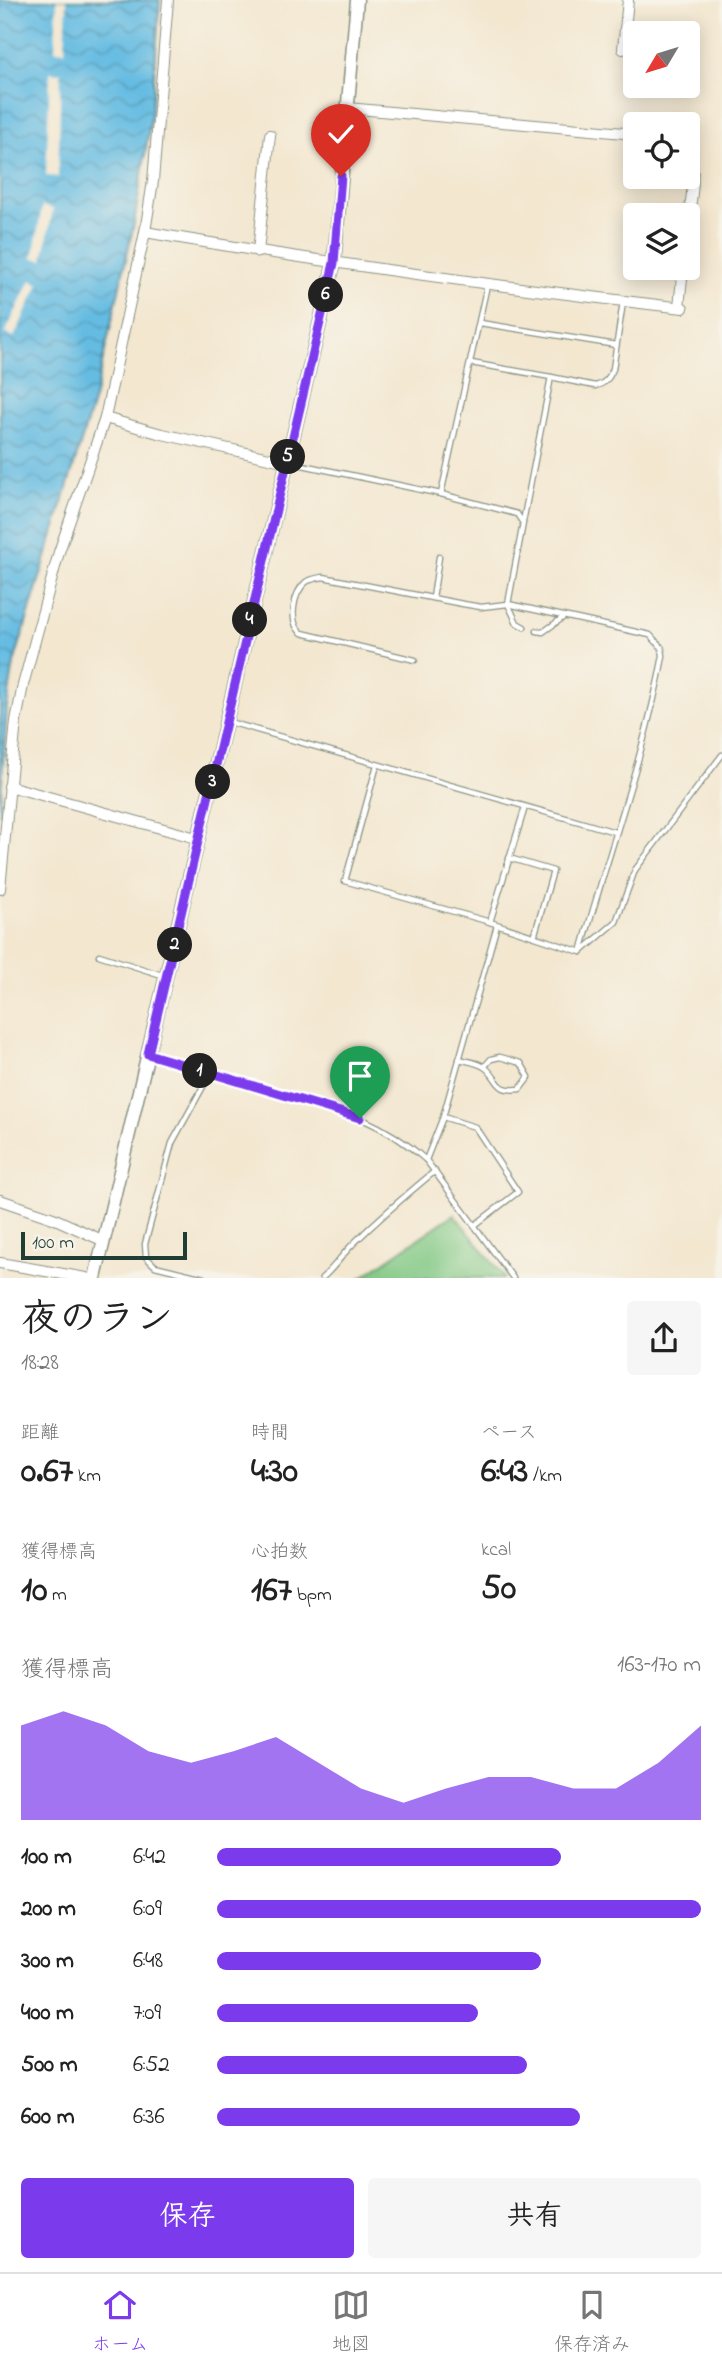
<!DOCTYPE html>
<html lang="ja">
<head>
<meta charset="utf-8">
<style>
	:root { --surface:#fff; --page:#f6f6f6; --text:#222; --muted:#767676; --line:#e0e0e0; --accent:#7c3aed }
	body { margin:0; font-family:"Indie Flower","Klee One",sans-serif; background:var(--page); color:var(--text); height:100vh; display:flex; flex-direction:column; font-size:26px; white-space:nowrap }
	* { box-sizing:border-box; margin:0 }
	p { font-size:23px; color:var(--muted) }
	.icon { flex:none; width:38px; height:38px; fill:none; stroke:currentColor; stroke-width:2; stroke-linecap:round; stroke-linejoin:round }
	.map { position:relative; height:1278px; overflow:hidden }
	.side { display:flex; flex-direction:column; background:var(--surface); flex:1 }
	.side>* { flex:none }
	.needle { width:46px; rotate:232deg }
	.tools { position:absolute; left:623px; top:21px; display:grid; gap:14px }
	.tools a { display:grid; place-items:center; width:77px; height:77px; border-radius:7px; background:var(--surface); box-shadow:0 4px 18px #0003; font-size:35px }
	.scale { position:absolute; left:21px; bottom:18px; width:166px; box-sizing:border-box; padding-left:7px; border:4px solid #1f3d34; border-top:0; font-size:19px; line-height:24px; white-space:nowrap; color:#1f3d34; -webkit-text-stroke:5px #f7f3e8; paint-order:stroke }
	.pin { position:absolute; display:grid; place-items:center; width:60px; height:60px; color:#fff; margin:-72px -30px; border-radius:50% 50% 50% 0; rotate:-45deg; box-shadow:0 0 7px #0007 }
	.pin .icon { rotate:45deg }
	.km { position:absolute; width:35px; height:35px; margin:-18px; border-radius:50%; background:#222; color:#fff; font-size:19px; line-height:35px; text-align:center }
	.round { display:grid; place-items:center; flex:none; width:74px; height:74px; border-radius:7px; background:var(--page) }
	.overview { display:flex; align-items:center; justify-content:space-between; height:119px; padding:0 21px }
	h1 { font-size:38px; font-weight:700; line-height:52px }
	.figures { display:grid; grid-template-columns:repeat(3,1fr); gap:10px; height:119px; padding:7px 21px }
	.figures div { display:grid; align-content:center }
	.figures b { font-size:35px; font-weight:700 }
	.figures small { font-size:19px; font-weight:400 }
	.figures p { font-size:19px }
	.chart { height:196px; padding:14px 21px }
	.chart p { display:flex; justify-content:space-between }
	.chart svg { width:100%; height:126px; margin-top:7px; fill:var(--accent); opacity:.7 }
	.primary-button { display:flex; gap:14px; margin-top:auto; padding:14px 21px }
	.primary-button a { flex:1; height:80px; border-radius:7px; background:var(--accent); color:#fff; font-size:28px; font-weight:700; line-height:80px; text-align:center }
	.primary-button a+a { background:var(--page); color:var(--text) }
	ul { padding:0 21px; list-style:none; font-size:23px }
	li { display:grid; grid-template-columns:112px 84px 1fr; align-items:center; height:52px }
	li i { height:18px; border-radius:9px; background:var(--accent) }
	.tabs { display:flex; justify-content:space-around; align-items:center; height:98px; border-top:2px solid var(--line); background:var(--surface); font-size:19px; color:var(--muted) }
	.tabs a { display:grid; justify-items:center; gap:4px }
	.tabs .on { color:var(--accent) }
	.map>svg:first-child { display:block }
	.green { fill:#7fc783; stroke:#4f825c; stroke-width:2 }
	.water { fill:url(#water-waves); stroke:#427c8b; stroke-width:2 }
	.pier { fill:#f3e7d0 }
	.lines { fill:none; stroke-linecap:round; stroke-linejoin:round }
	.service-casing { stroke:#899282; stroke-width:7 }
	.minor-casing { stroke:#899282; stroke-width:12 }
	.secondary-casing { stroke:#899282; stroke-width:15 }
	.service { stroke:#fff; stroke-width:4.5 }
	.minor { stroke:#fff; stroke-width:10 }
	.secondary { stroke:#fff; stroke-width:12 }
	.route-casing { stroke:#fff; stroke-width:14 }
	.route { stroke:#7c3aed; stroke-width:9 }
</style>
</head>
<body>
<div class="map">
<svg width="722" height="1278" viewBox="0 0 722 1278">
	<defs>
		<pattern id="water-waves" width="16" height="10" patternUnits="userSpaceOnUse" patternTransform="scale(1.75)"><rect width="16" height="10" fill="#65bce2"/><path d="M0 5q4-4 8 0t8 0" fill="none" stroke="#539ab8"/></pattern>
	</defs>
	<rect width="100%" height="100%" fill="#f7f3e8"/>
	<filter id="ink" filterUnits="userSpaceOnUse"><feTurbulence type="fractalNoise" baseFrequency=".0143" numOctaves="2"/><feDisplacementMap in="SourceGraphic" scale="14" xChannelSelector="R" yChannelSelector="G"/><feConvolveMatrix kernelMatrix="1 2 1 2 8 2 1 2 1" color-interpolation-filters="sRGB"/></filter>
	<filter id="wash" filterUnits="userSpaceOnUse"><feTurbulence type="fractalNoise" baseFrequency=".00686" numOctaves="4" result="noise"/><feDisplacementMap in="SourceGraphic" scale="28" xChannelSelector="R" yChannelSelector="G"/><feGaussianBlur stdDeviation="1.57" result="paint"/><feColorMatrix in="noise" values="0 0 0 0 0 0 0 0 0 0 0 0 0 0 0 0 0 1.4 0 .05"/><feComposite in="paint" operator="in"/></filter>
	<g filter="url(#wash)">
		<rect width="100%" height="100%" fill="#f3e7d0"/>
		<path class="green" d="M 454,1214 L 505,1278 L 361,1278 Z"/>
		<path class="water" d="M 0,0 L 160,0 L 151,117 L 134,224 L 94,399 L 14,663 L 7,706 L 0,815 Z"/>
		<g class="pier">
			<path d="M 57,0 L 67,0 L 65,51 L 55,50 Z"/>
			<path d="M 50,72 L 61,73 L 58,177 L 46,176 Z"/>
			<path d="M 42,206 L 53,209 L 43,260 L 33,258 Z"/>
			<path d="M 31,280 L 39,284 L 14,337 L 5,333 Z"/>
		</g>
	</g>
	<g filter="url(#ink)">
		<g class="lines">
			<defs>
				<g id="service">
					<path d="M 480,323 L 616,345"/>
					<path d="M 471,363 L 551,377 L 523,522"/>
					<path d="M 551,377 L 595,386 C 605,384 609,378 613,369 L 623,302"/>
					<path d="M 288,462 L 441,494 L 517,514 L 523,523 L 508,604 L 650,635 L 662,648 L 663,656 C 644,757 608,853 581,952"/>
					<path d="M 441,494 L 487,285"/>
					<path d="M 433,598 L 439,557"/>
					<path d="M 537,631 L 543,632 L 564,617"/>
					<path d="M 415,660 L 302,633 C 288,623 293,593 306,582 C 311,579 317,578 323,577 L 463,604 L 481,607 L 508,604 L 517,623 L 524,627"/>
					<path d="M 229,722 L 615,832"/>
					<path d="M 377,765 L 345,881 L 490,922 L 581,952"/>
					<path d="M 509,858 L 553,871 L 534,937"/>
					<path d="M 490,922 L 525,807"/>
					<path d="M 582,951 L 616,922 L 635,870 L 722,755"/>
					<path d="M 99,955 L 165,976"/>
					<path d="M 148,1053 L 360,1118 C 385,1129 406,1142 426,1160 L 513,1278"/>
					<path d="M 459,1059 C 467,1061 482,1063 487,1069 C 500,1081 496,1092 520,1089 L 529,1077 L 521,1063 L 500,1057 L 491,1059 L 485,1066"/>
					<path d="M 443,1117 L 475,1127 L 518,1192 L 475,1225"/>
					<path d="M 426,1160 L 443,1117 L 497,925"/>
					<path d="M 204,1278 L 155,1266 L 146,1257 L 145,1244 L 172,1143 L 210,1074"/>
					<path d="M 322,1278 C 334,1268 341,1256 352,1245 C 378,1219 406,1195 435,1171"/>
				</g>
				<g id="minor">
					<path d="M 623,49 L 628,0"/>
					<path d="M 347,108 L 635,134"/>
					<path d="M 688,139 L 692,139 L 693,184 L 688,227"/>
					<path d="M 145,232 C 324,263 503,287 683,308"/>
					<path d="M 258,252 L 270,135"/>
					<path d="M 679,307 L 683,268"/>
					<path d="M 105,418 L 158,433 L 287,462"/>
					<path d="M 9,786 L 200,839"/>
					<path d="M 0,889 L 16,721 L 23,685 L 59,552 L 105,418 L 145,232 L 153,181 L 168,0"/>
					<path d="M 0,1200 L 53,1218 L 104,1241"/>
					<path d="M 0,1263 L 86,1278"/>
				</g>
				<path id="secondary" d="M 95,1278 L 334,263 L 357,0"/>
			</defs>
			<use href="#service" class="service-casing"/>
			<use href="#minor" class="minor-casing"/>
			<use href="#secondary" class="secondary-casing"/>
			<use href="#service" class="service"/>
			<use href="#minor" class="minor"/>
			<use href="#secondary" class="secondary"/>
		</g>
	</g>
	<g class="lines" filter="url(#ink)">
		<defs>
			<path id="route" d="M 341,176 L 334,263 L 148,1054 L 360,1118"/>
		</defs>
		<use href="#route" class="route-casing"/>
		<use href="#route" class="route"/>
	</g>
</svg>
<div class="tools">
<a><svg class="needle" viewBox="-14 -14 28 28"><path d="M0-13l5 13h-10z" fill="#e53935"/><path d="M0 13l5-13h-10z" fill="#767676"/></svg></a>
<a><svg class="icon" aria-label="locate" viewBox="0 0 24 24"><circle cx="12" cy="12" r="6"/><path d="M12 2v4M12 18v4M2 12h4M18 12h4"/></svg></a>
<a><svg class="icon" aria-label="layers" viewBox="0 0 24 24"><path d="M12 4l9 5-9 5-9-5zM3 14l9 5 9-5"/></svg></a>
</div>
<div class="scale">100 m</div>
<div class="pin" style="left:360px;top:1118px;background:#1e9e55"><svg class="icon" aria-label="arrive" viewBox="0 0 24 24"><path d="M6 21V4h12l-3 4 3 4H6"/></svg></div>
<div class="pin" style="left:341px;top:176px;background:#d93025"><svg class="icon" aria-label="check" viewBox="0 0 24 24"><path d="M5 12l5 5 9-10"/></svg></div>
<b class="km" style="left:200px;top:1071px">1</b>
<b class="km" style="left:175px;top:945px">2</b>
<b class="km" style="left:213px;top:782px">3</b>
<b class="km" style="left:250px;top:620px">4</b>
<b class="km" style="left:288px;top:457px">5</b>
<b class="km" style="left:326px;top:295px">6</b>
</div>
<section class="side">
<div class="overview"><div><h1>夜のラン</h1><p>18:28</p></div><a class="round"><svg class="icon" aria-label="share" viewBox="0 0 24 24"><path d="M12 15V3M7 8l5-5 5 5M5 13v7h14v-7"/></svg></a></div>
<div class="figures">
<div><p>距離</p><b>0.67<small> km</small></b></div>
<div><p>時間</p><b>4:30</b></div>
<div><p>ペース</p><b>6:43<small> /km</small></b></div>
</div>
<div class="figures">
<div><p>獲得標高</p><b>10<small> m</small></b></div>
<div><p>心拍数</p><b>167<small> bpm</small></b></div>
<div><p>kcal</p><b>50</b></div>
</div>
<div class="chart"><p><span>獲得標高</span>163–170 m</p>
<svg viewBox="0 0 160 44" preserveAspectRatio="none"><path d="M0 44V11L10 6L20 11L30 20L40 24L50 20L60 15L70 24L80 33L90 38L100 33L110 29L120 29L130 33L140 33L150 24L160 11V44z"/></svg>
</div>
<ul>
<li><b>100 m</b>6:42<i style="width:71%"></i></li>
<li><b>200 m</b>6:09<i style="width:100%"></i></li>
<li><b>300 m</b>6:48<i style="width:67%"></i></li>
<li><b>400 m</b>7:09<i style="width:54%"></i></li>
<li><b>500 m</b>6:52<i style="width:64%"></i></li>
<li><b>600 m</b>6:36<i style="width:75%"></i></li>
</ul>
<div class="primary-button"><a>保存</a><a>共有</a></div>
</section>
<nav class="tabs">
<a class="on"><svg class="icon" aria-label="home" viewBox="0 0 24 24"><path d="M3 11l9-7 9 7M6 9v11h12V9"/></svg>ホーム</a>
<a><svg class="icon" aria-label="map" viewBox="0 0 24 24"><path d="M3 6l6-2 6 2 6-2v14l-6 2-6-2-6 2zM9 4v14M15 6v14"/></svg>地図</a>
<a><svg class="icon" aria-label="saved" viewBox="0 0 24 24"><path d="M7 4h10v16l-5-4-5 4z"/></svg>保存済み</a>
</nav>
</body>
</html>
